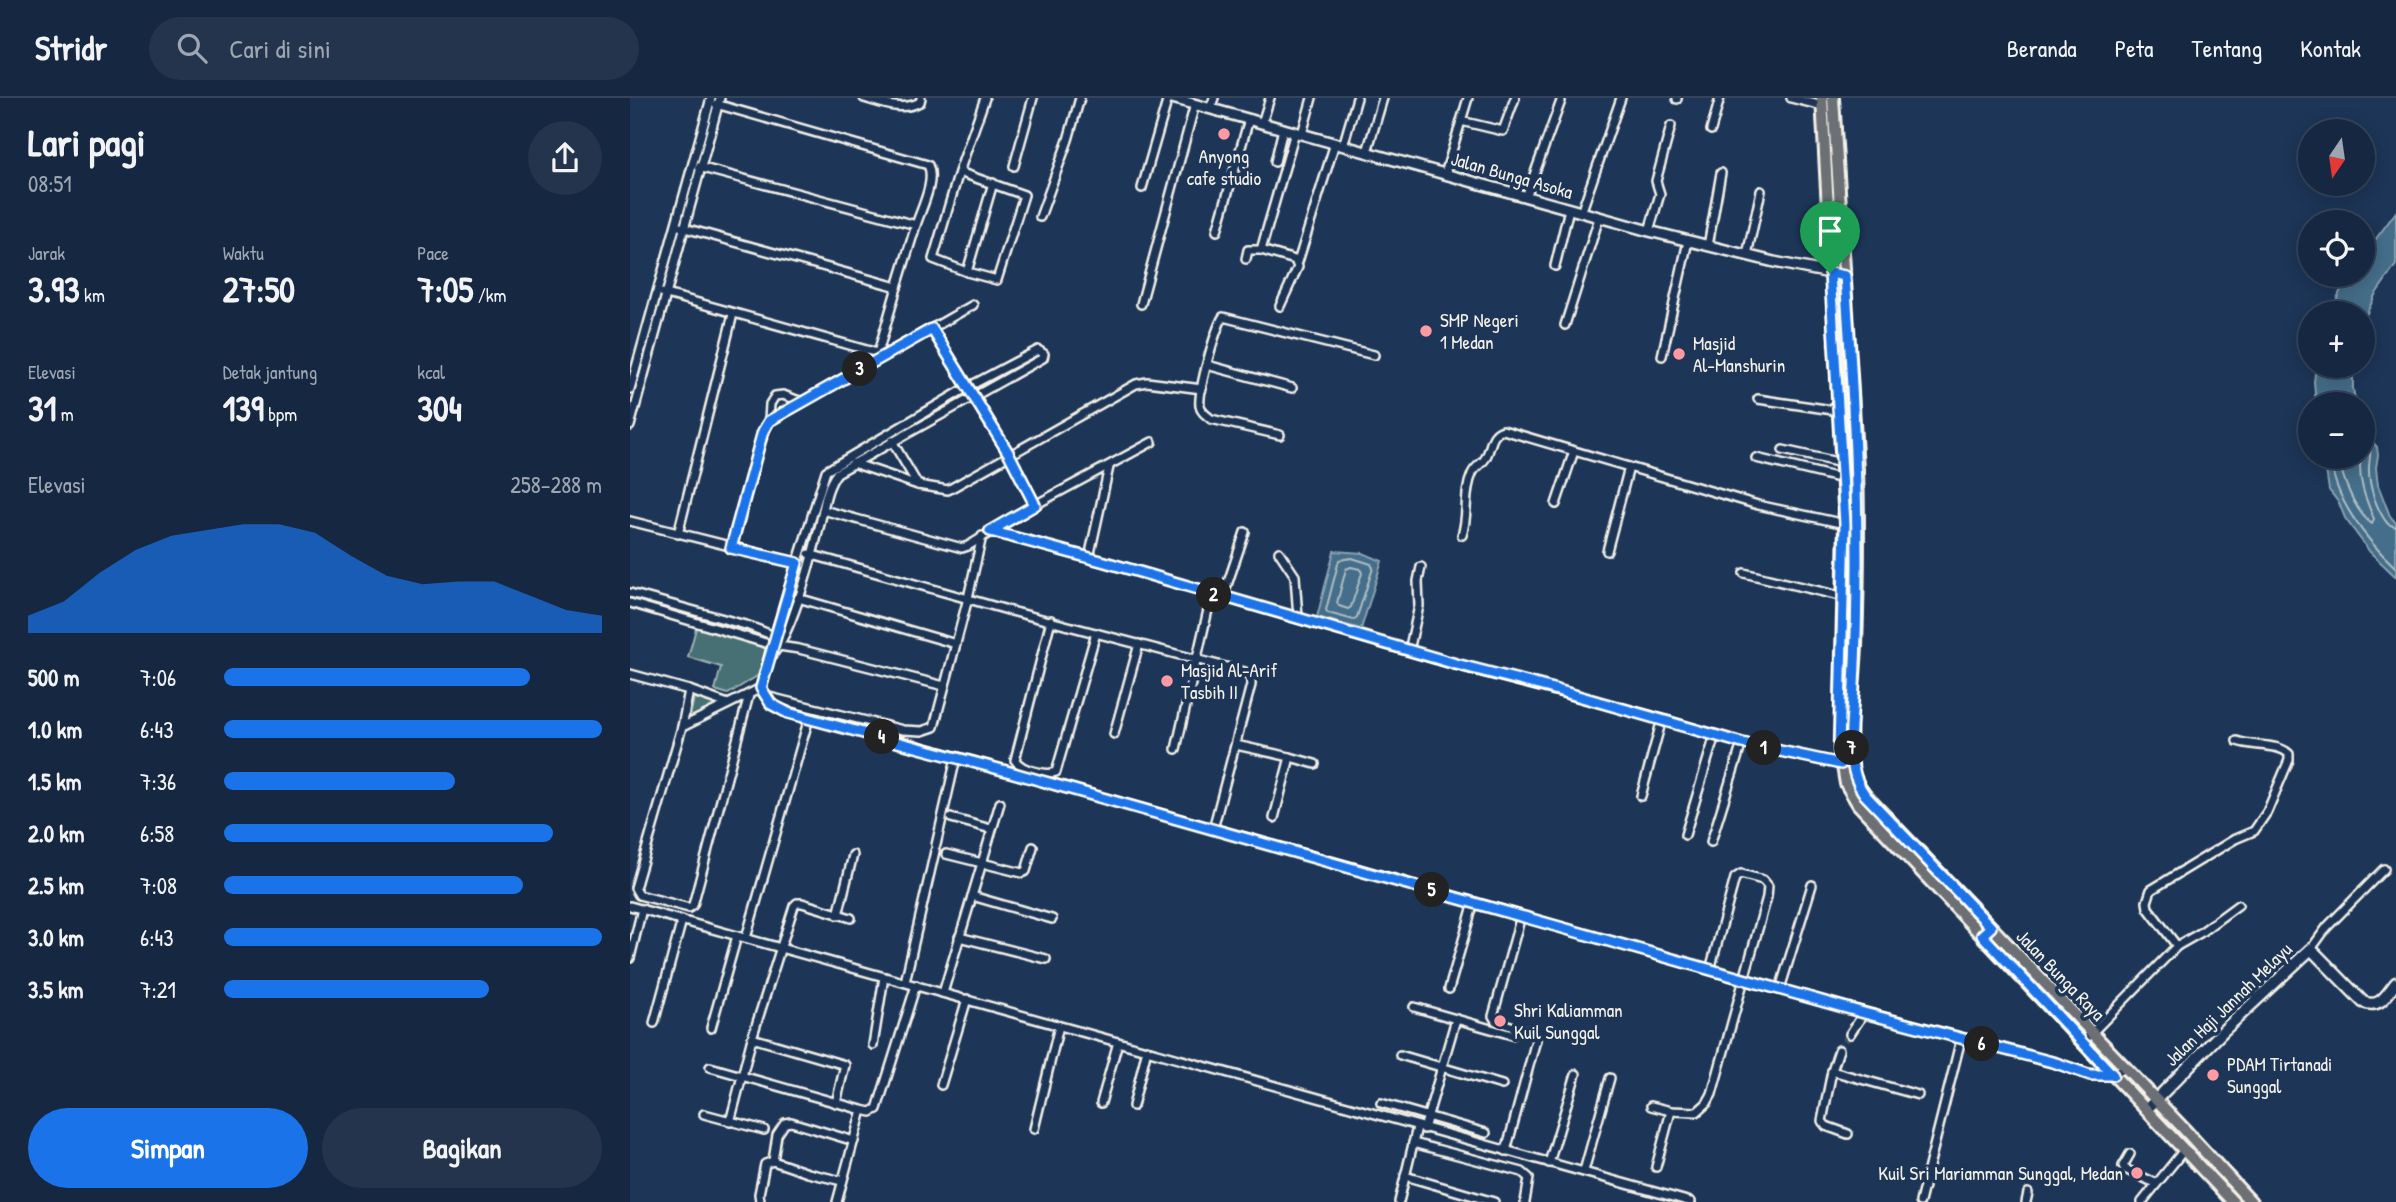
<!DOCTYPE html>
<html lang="id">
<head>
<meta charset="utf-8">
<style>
	:root { --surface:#162841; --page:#23344c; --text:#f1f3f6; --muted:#9ea6b1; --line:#35445a; --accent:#1a73e8 }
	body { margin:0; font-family:"Patrick Hand",sans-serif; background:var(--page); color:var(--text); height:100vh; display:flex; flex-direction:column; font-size:26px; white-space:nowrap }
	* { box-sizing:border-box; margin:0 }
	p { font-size:23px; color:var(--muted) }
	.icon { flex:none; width:38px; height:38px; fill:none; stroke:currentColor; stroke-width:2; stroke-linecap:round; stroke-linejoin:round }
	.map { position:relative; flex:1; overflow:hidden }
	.side { display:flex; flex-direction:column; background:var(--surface); width:630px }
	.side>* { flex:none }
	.needle { width:46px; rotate:193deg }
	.buttons { position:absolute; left:1668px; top:21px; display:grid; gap:14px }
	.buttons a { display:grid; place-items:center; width:77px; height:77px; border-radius:50%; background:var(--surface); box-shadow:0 4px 18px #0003,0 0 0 2px var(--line); font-size:35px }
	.pin { position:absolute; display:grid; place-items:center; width:60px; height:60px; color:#fff; margin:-72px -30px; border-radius:50% 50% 50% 0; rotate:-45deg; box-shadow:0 0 7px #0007 }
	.pin .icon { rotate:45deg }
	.km { position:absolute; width:35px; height:35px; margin:-18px; border-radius:50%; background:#222; color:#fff; font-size:19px; line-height:35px; text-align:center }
	.round { display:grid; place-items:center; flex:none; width:74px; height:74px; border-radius:37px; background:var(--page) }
	.headline { display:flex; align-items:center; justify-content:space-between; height:119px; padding:0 28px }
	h1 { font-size:38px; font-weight:700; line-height:52px }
	.stats { display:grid; grid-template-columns:repeat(3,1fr); gap:10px; height:119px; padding:7px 28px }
	.stats div { display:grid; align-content:center }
	.stats b { font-size:35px; font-weight:700 }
	.stats small { font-size:19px; font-weight:400 }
	.stats p { font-size:19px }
	.chart { height:196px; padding:14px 28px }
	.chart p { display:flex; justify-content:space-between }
	.chart svg { width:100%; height:126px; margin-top:7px; fill:var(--accent); opacity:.7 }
	.primary-button { display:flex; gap:14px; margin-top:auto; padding:14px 28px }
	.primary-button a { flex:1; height:80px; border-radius:42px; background:var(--accent); color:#fff; font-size:28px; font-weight:700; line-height:80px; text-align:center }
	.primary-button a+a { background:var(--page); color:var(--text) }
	ul { padding:0 28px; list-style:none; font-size:23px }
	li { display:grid; grid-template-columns:112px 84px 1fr; align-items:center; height:52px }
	li i { height:18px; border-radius:9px; background:var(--accent) }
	header { display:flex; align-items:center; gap:42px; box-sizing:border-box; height:98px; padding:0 35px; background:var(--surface); border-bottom:2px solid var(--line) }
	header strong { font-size:33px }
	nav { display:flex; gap:38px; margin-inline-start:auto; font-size:24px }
	.search { width:490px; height:63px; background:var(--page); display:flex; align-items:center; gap:18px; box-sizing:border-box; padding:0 24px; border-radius:38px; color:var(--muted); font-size:26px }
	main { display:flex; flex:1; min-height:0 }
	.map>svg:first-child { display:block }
	.green { fill:#466f74; stroke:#9db0ae; stroke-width:2 }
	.water { fill:#446e8a; stroke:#8aa2b0; stroke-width:2 }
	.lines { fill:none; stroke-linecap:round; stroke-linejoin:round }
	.shore { stroke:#aebdc2; stroke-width:2 }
	.minor-tunnel { stroke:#3d516d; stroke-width:7; stroke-dasharray:7 3.5; stroke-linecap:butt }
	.minor-casing { stroke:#f4f1e8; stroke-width:12 }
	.tertiary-casing { stroke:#f4f1e8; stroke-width:14 }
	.secondary-casing { stroke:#f4f1e8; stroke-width:15 }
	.primary-casing { stroke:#f4f1e8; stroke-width:16 }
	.minor { stroke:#1d3557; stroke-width:7 }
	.tertiary { stroke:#1d3557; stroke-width:9 }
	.secondary { stroke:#1d3557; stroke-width:10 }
	.primary { stroke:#6c6f75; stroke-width:10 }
	.route-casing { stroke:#fff; stroke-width:14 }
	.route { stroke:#1a73e8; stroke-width:9 }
	.poi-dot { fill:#ff9aa2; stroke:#1d3557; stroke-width:2.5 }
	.labels { text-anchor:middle; stroke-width:7; stroke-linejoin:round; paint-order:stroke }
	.poi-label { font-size:19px; fill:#f4f1e8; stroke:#1d3557; text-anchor:start }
	.street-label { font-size:19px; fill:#f4f1e8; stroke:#1d3557 }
</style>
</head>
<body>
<header>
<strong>Stridr</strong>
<div class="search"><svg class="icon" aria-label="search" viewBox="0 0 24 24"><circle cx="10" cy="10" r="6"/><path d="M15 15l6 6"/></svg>Cari di sini</div>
<nav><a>Beranda</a><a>Peta</a><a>Tentang</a><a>Kontak</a></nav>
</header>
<main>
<section class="side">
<div class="headline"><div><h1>Lari pagi</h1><p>08:51</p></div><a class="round"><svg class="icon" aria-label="share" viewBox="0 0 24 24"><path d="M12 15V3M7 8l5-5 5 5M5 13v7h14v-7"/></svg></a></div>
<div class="stats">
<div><p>Jarak</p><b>3.93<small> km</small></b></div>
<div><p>Waktu</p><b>27:50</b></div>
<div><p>Pace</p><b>7:05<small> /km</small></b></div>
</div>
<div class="stats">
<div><p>Elevasi</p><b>31<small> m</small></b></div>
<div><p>Detak jantung</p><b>139<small> bpm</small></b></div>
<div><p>kcal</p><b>304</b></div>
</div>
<div class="chart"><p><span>Elevasi</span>258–288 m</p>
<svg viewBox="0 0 160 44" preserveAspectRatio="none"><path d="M0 44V38L10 33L20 23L30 15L40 10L50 8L60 6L70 6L80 9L90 17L100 24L110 27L120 26L130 26L140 31L150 36L160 38V44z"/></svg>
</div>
<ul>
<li><b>500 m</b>7:06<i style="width:81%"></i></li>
<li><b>1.0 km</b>6:43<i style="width:100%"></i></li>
<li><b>1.5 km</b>7:36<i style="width:61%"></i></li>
<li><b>2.0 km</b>6:58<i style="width:87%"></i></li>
<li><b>2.5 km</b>7:08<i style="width:79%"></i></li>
<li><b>3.0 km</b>6:43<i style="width:100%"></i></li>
<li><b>3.5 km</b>7:21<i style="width:70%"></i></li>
</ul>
<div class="primary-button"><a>Simpan</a><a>Bagikan</a></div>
</section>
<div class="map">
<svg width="1766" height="1104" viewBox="0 0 1766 1104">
	<rect width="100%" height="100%" fill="#1d3557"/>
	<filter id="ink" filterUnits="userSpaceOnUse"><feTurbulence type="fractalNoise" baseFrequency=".0143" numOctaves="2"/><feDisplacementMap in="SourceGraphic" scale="14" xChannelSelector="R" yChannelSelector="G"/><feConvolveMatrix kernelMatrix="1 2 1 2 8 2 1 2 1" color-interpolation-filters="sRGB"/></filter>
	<g filter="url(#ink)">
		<g class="green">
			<path d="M 67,527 L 134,546 L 138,553 L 132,575 L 98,596 L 85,592 L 91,569 L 58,559 Z"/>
			<path d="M 64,600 L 94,607 L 59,624 Z"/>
		</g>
		<g class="water">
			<path d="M 1766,114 L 1766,167 L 1745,197 L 1733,224 L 1732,215 L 1701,215 L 1716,179 L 1718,177 L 1732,177 L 1733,158 Z"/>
			<path d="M 1686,268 L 1723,268 L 1723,291 L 1726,306 L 1686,306 L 1684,284 Z"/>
			<path d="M 1733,333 L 1747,349 L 1748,357 L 1746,370 L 1748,387 L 1760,418 L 1766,425 L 1766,479 L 1740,454 L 1715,420 L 1709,405 L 1699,392 L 1694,359 L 1732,359 Z"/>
			<path d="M 704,453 L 733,455 L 752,463 L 731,531 L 687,519 Z"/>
		</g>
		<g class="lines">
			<g class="shore">
				<path d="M 1732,344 L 1740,352 C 1741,358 1739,363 1739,369 C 1738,387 1747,413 1758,426 L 1766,429"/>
				<path d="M 1701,359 C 1702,399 1737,443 1766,470"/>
				<path d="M 1710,359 C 1710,378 1726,415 1742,426 L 1744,421 C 1736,402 1727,381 1731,359"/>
				<path d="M 722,460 L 741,466 L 743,470 L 727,519 L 724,522 L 698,515 L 696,512 L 709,462 Z"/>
				<path d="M 721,469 L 730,471 L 732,475 L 721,509 L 718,511 L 709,508 L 707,505 L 716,471 Z"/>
			</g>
			<path class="minor-tunnel" d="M 1209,952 L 1220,936"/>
			<defs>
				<g id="minor">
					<path d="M 234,0 C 252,5 272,14 290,4 L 291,0"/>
					<path d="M 1161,0 L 1193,8"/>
					<path d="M 1047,1 L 1047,0"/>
					<path d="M 86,6 L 298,67 C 306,83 291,111 286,127"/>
					<path d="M 580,11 L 584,0"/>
					<path d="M 831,23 L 873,33 L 885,0"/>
					<path d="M 632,25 L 640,0"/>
					<path d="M 1081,32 L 1090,0"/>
					<path d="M 672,36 L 682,0"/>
					<path d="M 713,48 L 727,0"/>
					<path d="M 737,54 L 753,0"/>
					<path d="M 645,64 L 653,31"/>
					<path d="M 384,68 L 403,0"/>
					<path d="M 69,69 L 286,127 L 267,189"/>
					<path d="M 329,74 L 394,97 L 367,182 L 337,174 L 303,161 L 329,74 L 355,0"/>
					<path d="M 815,76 L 838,0"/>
					<path d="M 512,90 L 538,0"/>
					<path d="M 896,99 L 931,3"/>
					<path d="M 951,115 L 991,0"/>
					<path d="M 410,119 L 438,42 L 450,0"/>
					<path d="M 51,129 L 267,189 L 248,255"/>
					<path d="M 587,133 L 619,21"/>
					<path d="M 1019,133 L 1030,96 L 1026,83 L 1041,28"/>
					<path d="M 1078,148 L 1091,75"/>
					<path d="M 1117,157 L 1131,93"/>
					<path d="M 616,161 L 618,152 L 631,152"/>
					<path d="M 668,164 L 705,45"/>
					<path d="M 925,168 L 939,111"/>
					<path d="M 337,174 L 363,85"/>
					<path d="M 33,195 L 251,256"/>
					<path d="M 511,206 L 565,6"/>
					<path d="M 650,208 L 668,169 L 665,162 L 631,152 L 665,34"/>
					<path d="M 935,227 L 969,120"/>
					<path d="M 302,231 L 379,356 L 405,407"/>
					<path d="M 1032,258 L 1058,143"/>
					<path d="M 577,267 L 662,290"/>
					<path d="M 0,291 L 81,0"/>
					<path d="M 1128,301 L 1209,313"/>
					<path d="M 139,323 L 140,306 L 145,298 L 153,297 L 172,304"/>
					<path d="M 0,328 L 90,0"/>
					<path d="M 650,337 L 581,321 C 576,317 571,314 570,308 C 568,292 585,232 593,219 L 744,257"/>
					<path d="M 262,343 L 288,387"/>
					<path d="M 1153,352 L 1212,365"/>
					<path d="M 1126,360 L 1213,381"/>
					<path d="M 223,365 L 288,387 L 318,392 L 506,286 L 517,284 L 572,291"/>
					<path d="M 926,406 L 944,353"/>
					<path d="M 193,412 L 332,450 L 338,448 L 405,407 L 522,344"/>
					<path d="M 0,423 L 171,466"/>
					<path d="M 360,433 L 475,464 L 826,567 L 1018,617 L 1112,645 L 1211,666"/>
					<path d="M 48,436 L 103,216"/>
					<path d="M 832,437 C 839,417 833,396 842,376 C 845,368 853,366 856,359 C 862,348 860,336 873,332 L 1128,407 L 1215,426"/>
					<path d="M 101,450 L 129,347 L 139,323 L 343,207"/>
					<path d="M 977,453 L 999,369"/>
					<path d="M 649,454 L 665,478 L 668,520"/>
					<path d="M 179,456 L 381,513 L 615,574 L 621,581 L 621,587 L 583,731"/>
					<path d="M 459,460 L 479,369"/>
					<path d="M 1114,475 L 1214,499"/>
					<path d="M 0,495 L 119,528 L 147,539"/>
					<path d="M 593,499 L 615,434"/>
					<path d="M 168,500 L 326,546"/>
					<path d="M 0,505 L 142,547 L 169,551 L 314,588"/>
					<path d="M 421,522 L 385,662 C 391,672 416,678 426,674 L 466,535"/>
					<path d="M 779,553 L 789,508 L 788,483 L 791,469"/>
					<path d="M 141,558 C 163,535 182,459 190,426 C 194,409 196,389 207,375 L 413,260 L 414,256 L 408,252 L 338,289 L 196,373 L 142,547 L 131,590 L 141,606 L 158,615 L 270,643 L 729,771 L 1114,882 L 1426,965 C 1453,974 1469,983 1496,970"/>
					<path d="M 0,576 L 59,592"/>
					<path d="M 119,597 L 63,807 L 59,810 L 9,797 L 5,790 L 52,629 L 131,590"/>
					<path d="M 135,598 L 273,632 L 292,633 L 304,629 L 338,500 L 352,438"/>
					<path d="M 52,629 L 59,592 L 98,606"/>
					<path d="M 484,636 L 509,546"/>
					<path d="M 606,647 L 660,659 L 644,720"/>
					<path d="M 546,651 L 578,512"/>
					<path d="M 660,659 L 685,666"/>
					<path d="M 1011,698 L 1032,621"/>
					<path d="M 321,720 L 361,731"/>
					<path d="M 1055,737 L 1085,637"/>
					<path d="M 1081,744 L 1112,645"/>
					<path d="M 306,747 L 326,660"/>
					<path d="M 316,756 L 392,775 L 396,773 L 403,749"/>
					<path d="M 342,798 L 422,821"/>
					<path d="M 0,808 L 1061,1104"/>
					<path d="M 208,817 L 223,757"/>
					<path d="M 329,839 L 416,861"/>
					<path d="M 116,840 L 179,620"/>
					<path d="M 1547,848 L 1570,835 L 1608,807"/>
					<path d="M 1681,851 L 1697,829 L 1754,771"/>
					<path d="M 0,860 L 12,811"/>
					<path d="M 275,884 L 305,753"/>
					<path d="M 819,891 L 844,804"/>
					<path d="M 1150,891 L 1182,787"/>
					<path d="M 313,895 L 370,705"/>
					<path d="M 784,909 L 882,937"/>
					<path d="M 24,925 L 52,822"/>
					<path d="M 81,930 L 107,838"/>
					<path d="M 1220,936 L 1234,915"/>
					<path d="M 122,940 L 215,967 L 206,1005"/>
					<path d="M 1453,944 L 1547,848 L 1518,810 L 1517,804 L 1521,792 L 1605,741 L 1624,733 L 1637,714 L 1659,662 L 1659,656 C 1648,645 1623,649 1607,643"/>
					<path d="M 243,947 L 254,879"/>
					<path d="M 1209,952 L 1202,973 L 1192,1023 L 1196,1028 L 1218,1036"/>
					<path d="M 770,957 L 872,987"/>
					<path d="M 80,969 L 232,1012 L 207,1104"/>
					<path d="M 1202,973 L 1288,997"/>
					<path d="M 311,987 L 337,901"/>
					<path d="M 471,1005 L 488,944"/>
					<path d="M 751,1005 L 856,1035"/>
					<path d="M 503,1008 L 517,951"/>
					<path d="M 1021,1008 L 1041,1013 L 1067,1014 L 1077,1005 L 1082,996 L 1137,799 L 1138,788 L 1133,782 L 1111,776 L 1105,780 L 1080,872"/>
					<path d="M 232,1012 L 241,1014 L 247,1011 L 286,887"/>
					<path d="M 74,1016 L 134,1032"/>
					<path d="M 100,1024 L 122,940 L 164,808 L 167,805 L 172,805 L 221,820"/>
					<path d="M 404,1031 L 429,928"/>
					<path d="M 794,1031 L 826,921"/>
					<path d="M 783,1045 L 892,1074 L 899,1080 L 895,1104"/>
					<path d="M 876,1053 L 906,942 L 904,936 L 866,923 L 863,918 L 891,818"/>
					<path d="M 1500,1056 L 1493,1068 L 1495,1071 L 1525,1085"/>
					<path d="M 143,1063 L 147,1037 L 155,1025 L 161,1024 L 224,1043"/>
					<path d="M 143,1063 L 178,1075 L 212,1083"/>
					<path d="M 919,1065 L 946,976"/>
					<path d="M 1026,1069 L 1041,1013"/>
					<path d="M 954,1073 L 980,980"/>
					<path d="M 775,1078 L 864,1104"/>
					<path d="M 130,1103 L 129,1096 L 135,1066 L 143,1063"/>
					<path d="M 769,1104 L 787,1029"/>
					<path d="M 1290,1104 L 1331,941"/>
					<path d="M 1396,1104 L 1398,1095"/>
					<path d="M 1512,1104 L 1554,1052"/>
				</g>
				<path id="tertiary" d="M 542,0 L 1019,133 L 1144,164 L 1215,178"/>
				<path id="secondary" d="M 1516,1012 L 1593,933 L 1681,851 L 1733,904 C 1750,911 1756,897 1766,885"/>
				<g id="primary">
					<path d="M 1192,0 L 1215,426 L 1210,651 L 1216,686 L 1228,706 L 1603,1104"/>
					<path d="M 1203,0 L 1227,371 C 1229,430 1228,490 1226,549 C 1224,588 1217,629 1222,668 C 1223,679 1228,689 1235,697 L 1554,1031 L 1621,1104"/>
				</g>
			</defs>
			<use href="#minor" class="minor-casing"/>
			<use href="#tertiary" class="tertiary-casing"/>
			<use href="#secondary" class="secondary-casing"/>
			<use href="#primary" class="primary-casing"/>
			<use href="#minor" class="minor"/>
			<use href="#tertiary" class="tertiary"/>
			<use href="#secondary" class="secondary"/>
			<use href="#primary" class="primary"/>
		</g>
	</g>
	<g class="lines" filter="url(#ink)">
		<defs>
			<path id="route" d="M 1200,175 L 1215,178 C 1225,315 1231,451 1224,588 C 1222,623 1213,668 1235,697 L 1361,829 L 1352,837 L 1483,977 L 1460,977 L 1426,965 L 1234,915 L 380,674 L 158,615 L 141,606 L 131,590 L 167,465 L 101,450 L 133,333 L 139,323 L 302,231 L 379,356 L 405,407 L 360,433 L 475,464 L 826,566 L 920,590 L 1112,645 L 1211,666 L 1209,651 L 1215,426 Z"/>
		</defs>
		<use href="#route" class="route-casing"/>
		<use href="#route" class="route"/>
	</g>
	<g class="poi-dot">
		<circle cx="594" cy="36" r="7"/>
		<circle cx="796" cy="233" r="7"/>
		<circle cx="1049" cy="256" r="7"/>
		<circle cx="537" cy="583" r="7"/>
		<circle cx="870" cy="923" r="7"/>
		<circle cx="1583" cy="977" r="7"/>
		<circle cx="1507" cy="1075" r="7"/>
	</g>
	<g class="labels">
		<g class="poi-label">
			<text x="594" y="65" text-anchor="middle">Anyong<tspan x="594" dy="22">cafe studio</tspan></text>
			<text x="810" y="229">SMP Negeri<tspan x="810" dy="22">1 Medan</tspan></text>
			<text x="1063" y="252">Masjid<tspan x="1063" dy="22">Al-Manshurin</tspan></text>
			<text x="551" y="579">Masjid Al-Arif<tspan x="551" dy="22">Tasbih II</tspan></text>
			<text x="884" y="919">Shri Kaliamman<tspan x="884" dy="22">Kuil Sunggal</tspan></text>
			<text x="1597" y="973">PDAM Tirtanadi<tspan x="1597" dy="22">Sunggal</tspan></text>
			<text x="1493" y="1082" text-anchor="end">Kuil Sri Mariamman Sunggal, Medan</text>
		</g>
		<g class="street-label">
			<text transform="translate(882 77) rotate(16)" y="7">Jalan Bunga Asoka</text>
			<text transform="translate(1431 877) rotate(46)" y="7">Jalan Bunga Raya</text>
			<text transform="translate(1598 906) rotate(-44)" y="7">Jalan Haji Jannah Melayu</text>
		</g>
	</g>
</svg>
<div class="buttons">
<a><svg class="needle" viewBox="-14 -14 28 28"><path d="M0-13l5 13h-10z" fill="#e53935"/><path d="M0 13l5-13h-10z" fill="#9ea6b1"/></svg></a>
<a><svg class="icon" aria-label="locate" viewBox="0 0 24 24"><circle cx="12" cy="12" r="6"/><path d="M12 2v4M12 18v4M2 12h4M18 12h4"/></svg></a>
<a>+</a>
<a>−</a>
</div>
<div class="pin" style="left:1200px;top:175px;background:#1e9e55"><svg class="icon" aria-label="arrive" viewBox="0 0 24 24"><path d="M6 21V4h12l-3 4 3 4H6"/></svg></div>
<b class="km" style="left:1134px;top:650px">1</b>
<b class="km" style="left:584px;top:497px">2</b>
<b class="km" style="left:230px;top:271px">3</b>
<b class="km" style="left:252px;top:639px">4</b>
<b class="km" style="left:802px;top:792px">5</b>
<b class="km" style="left:1352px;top:946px">6</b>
<b class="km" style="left:1222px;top:650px">7</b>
</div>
</main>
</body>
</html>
